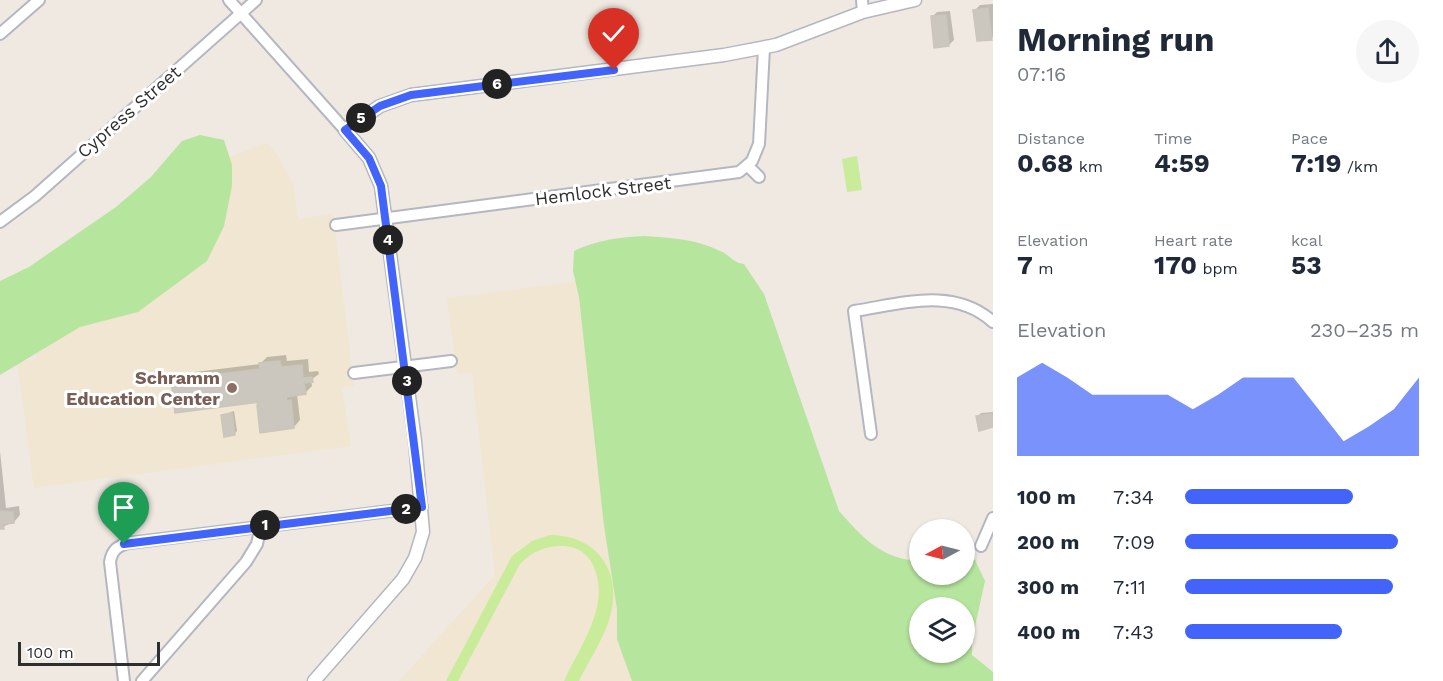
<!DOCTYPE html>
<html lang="en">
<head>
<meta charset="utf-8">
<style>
	:root { --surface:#fff; --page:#f6f6f7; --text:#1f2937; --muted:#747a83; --accent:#4264fb }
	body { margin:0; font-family:"Work Sans",sans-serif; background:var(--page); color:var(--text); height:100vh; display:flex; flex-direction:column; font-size:22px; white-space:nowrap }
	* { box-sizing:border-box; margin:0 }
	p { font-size:20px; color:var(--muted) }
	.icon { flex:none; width:33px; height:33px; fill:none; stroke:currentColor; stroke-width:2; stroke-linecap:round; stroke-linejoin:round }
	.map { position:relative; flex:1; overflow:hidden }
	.drawer { display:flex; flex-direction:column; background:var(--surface); width:450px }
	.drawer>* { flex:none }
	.needle { width:39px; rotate:263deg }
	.controls { position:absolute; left:909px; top:519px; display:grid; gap:12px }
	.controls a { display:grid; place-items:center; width:66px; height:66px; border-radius:50%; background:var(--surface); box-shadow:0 2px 4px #0004; font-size:30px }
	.scale { position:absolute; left:18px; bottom:15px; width:142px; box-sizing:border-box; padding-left:6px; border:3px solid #2e2e2e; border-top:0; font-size:16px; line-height:21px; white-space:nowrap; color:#2e2e2e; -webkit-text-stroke:4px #fff; paint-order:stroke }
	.pin { position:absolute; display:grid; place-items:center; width:51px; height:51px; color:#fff; margin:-62px -26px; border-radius:50% 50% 50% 0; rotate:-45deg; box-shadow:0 0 6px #0007 }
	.pin .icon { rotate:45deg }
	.km { position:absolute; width:30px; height:30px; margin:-15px; border-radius:50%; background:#222; color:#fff; font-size:16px; line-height:30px; text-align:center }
	.round { display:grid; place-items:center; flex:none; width:63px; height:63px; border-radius:32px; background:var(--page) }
	.headline { display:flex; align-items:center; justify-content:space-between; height:102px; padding:0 24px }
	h1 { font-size:33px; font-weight:700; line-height:45px }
	.metrics { display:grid; grid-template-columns:repeat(3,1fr); gap:9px; height:102px; padding:6px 24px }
	.metrics div { display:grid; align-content:center }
	.metrics b { font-size:26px; font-weight:700 }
	.metrics small { font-size:16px; font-weight:400 }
	.metrics p { font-size:16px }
	.chart { height:168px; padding:12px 24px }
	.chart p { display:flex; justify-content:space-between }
	.chart svg { width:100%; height:108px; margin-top:6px; fill:var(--accent); opacity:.7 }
	ul { padding:0 24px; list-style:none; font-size:20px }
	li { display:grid; grid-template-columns:96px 72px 1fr; align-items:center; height:45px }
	li i { height:15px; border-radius:8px; background:var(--accent) }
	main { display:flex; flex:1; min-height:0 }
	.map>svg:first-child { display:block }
	.education { fill:#f0e6d1 }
	.green { fill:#b6e59e; fill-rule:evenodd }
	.pitch { fill:#c9ec9a }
	.shadow { fill:#0003 }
	.building { fill:#cbc7bf; stroke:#cbc5ba; stroke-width:1.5 }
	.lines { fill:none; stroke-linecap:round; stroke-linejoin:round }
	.minor-casing { stroke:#b4b7c1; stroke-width:14 }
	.tertiary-casing { stroke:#b4b7c1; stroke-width:15 }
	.minor { stroke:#fff; stroke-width:10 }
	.tertiary { stroke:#fff; stroke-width:12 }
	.route-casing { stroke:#fff; stroke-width:12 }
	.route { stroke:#4264fb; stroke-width:8 }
	.education-dot { fill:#8d6e63; stroke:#fff; stroke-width:2 }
	.labels { text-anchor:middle; stroke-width:6; stroke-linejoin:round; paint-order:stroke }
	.street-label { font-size:18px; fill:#2e2e2e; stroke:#fff }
	.education-label { font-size:18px; font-weight:bold; fill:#785e54; stroke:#fff; text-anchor:end }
</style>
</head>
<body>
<main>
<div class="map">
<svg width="993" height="681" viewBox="0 0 993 681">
	<rect width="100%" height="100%" fill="#efe9e1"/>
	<g class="education">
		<path d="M 267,143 L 276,153 L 293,183 L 298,219 L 333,214 L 354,386 L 342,388 L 351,446 L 34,488 L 17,361 L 36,359 L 34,288 L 159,183 Z"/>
		<path d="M 595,279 L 644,681 L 399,681 L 495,575 L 472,373 L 457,374 L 447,298 Z"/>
	</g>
	<g class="green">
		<path d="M 200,135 L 224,140 L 232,165 L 232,186 L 224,226 L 207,261 L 138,312 L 80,327 L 0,375 L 0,281 L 29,267 L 116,207 L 151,177 L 182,141 Z"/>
		<path d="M 645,236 C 671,238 697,239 720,251 C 730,255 733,263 744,264 L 764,294 L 839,511 C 863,538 882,559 919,561 L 920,574 L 964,574 L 965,558 L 975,560 L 985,581 L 972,640 L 972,655 L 993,672 L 993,681 L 632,681 L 617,639 L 617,609 L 604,526 L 579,297 L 573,271 L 574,251 C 596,240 621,237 645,236 ZM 920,608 L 964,608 L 964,652 L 920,652 Z"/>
	</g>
	<g class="pitch">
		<path d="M 857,156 L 862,190 L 847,192 L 842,159 Z"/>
		<path d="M 550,535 C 600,535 625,576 608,623 C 601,643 588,662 579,681 L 564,681 C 580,646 612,604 593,565 C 588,554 578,547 565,546 C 547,545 532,551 520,564 L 458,681 L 446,681 L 512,556 L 532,541 Z"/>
	</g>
	<g class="shadow">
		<path d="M 993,4 L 993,37 L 991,38 L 975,10 L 980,5 Z"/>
		<path d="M 950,11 L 954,40 L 949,45 L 932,17 L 937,12 Z"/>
		<path d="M 286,355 L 287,361 L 308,359 L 309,372 L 318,371 L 319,374 L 311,380 L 312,386 L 305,393 L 297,394 L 300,420 L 294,427 L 262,400 L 173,381 L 179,374 L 260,364 L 267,357 Z"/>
		<path d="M 234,411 L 237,431 L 234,434 L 223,415 Z"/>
		<path d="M 993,412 L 993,426 L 978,416 L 981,413 Z"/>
		<path d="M 0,451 L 6,508 L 19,506 L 20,515 L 14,522 L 0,528 Z"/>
	</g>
	<g class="building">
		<path d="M 988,8 L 992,40 L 977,41 L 973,10 Z"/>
		<path d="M 946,15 L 949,46 L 934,48 L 931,16 Z"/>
		<path d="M 280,361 L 281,367 L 302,365 L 303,378 L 312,377 L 313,382 L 304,383 L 306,394 L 286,397 L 287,401 L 291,400 L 294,428 L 260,433 L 257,405 L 259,402 L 175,413 L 171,380 L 260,369 L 259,363 Z"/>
		<path d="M 232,413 L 235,435 L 224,437 L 221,415 Z"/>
		<path d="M 988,414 L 993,414 L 993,427 L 979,431 L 976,416 Z"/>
		<path d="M 0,511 L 13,512 L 14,523 L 3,524 L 4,529 L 0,529 Z"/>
	</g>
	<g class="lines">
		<defs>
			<g id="minor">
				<path d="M 229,0 L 345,130"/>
				<path d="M 862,0 L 863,12"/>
				<path d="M 0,34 L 39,0"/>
				<path d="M 748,166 L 759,177"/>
				<path d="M 0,222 L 35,196 L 256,0"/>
				<path d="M 336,225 L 739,172 L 752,161 L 759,144 L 764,48"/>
				<path d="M 354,373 L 451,361"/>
				<path d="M 871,434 L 854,311 C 901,304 954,286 993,322"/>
				<path d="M 981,546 L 993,518"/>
				<path d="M 124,681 L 110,562 C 112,550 117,546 129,543 L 422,507"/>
				<path d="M 142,681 L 246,562 L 257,544 L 261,526"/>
			</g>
			<path id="tertiary" d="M 314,681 L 403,579 L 415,558 L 423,532 L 415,441 L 381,186 L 369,158 L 345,130 L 380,106 L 411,95 L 724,55 L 776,45 L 863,12 L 915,0"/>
		</defs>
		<use href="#minor" class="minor-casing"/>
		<use href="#tertiary" class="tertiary-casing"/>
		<use href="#minor" class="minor"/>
		<use href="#tertiary" class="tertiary"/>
	</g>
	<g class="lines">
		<defs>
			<path id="route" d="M 124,544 L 422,507 L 381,186 L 369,158 L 345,130 L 380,106 L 411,95 L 614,70"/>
		</defs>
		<use href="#route" class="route-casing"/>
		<use href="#route" class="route"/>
	</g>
	<circle class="education-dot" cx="232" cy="388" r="6"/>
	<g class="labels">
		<g class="street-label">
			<text transform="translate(129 112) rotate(-41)" y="6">Cypress Street</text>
			<text transform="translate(603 191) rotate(-7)" y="6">Hemlock Street</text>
		</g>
		<g class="education-label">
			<text x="220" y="384">Schramm<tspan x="220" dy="21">Education Center</tspan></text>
		</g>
	</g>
</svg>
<div class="controls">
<a><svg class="needle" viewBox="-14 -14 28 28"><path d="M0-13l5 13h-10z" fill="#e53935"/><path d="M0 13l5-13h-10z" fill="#747a83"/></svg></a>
<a><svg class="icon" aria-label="layers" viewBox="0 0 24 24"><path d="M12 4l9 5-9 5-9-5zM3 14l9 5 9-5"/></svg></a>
</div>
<div class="scale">100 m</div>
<div class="pin" style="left:124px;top:544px;background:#1e9e55"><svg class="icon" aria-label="arrive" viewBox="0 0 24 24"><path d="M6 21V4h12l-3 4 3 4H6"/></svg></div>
<div class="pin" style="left:614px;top:70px;background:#d93025"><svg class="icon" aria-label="check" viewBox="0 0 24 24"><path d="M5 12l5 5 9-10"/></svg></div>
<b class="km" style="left:265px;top:525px">1</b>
<b class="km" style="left:406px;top:509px">2</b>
<b class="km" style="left:407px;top:381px">3</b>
<b class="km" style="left:388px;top:240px">4</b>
<b class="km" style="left:361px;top:118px">5</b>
<b class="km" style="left:497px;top:84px">6</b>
</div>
<section class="drawer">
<div class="headline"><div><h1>Morning run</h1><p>07:16</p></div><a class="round"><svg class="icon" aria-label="share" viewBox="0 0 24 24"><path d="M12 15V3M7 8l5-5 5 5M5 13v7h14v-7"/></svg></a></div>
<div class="metrics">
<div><p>Distance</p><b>0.68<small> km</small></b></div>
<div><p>Time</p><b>4:59</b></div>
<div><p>Pace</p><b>7:19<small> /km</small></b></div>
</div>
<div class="metrics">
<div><p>Elevation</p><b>7<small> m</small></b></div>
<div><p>Heart rate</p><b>170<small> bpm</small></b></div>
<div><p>kcal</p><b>53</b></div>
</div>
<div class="chart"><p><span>Elevation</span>230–235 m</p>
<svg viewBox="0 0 160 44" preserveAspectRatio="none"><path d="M0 44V12L10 6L20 12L30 19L40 19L50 19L60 19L70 25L80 19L90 12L100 12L110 12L120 25L130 38L140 32L150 25L160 12V44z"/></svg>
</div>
<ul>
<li><b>100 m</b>7:34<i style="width:72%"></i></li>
<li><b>200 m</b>7:09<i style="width:91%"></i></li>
<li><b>300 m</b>7:11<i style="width:89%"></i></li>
<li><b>400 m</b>7:43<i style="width:67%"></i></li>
</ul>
</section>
</main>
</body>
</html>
